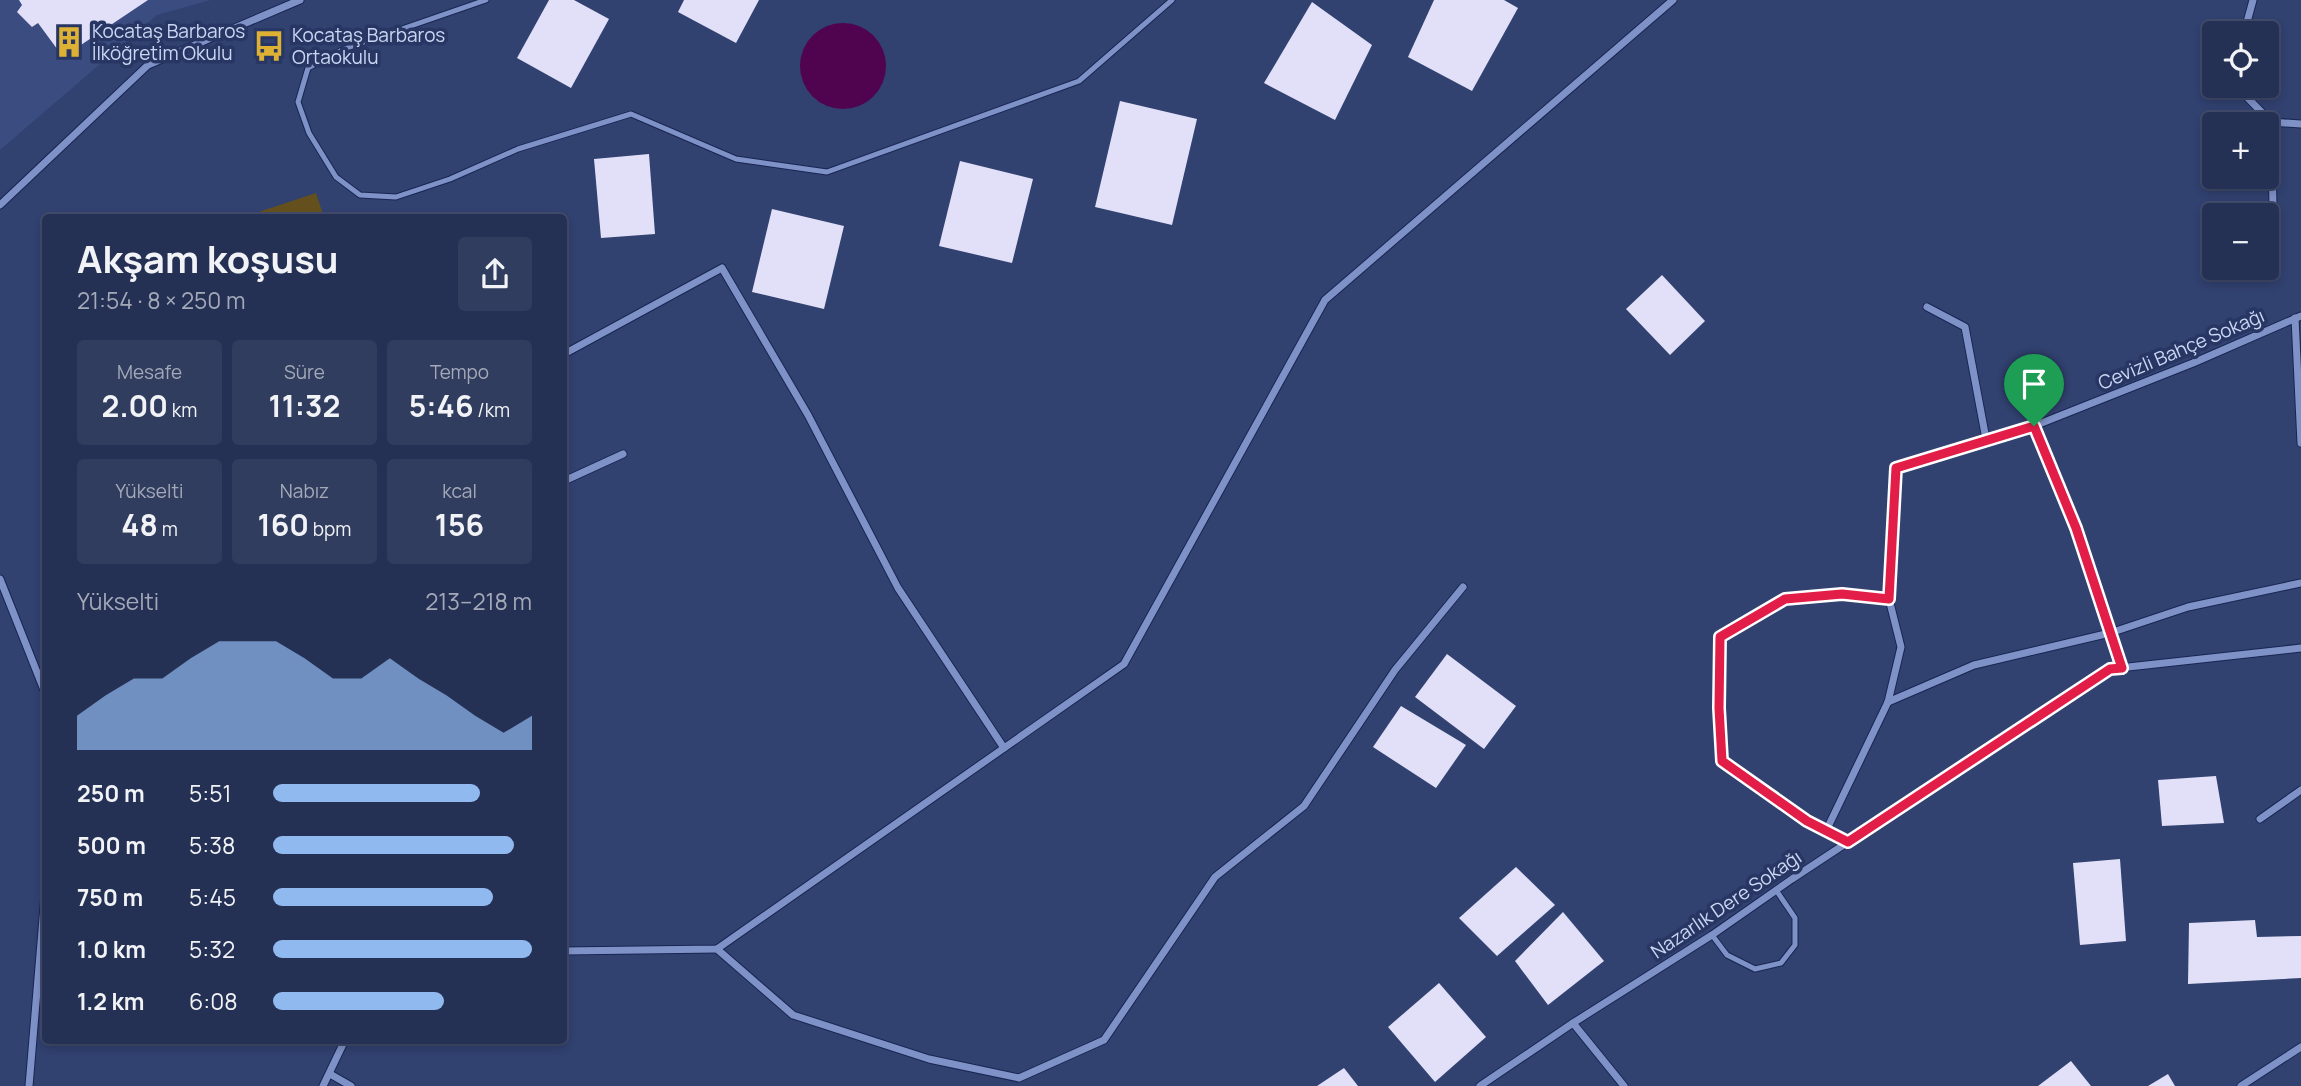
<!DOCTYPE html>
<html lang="tr">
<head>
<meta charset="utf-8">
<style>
	:root { --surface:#253154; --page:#313d5e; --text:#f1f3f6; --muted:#a3a9b8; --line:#424c6b; --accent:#90b9f0 }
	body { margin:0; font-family:Manrope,sans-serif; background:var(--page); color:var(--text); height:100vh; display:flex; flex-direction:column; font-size:26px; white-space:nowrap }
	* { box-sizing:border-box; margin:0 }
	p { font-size:23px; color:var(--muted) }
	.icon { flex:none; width:38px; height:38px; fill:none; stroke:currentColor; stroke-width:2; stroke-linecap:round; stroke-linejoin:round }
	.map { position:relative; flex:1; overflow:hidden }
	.side { position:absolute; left:42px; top:214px; width:525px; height:830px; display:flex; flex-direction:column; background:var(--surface); border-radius:7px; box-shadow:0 4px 10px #0003,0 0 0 2px var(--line) }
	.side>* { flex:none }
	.fabs { position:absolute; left:2202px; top:21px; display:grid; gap:14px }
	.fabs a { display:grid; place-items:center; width:77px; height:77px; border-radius:7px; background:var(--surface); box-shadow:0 4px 10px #0003,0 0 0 2px var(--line); font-size:35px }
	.pin { position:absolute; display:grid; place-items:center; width:60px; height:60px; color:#fff; margin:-72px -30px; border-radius:50% 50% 50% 0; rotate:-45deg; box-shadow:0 0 7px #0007 }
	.pin .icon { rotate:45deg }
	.round { display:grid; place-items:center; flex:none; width:74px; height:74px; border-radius:7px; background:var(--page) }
	.overview { display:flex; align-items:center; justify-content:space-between; height:119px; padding:0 35px }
	h1 { font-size:38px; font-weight:700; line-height:52px }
	.stats { display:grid; grid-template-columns:repeat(3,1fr); gap:10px; height:119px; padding:7px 35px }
	.stats div { display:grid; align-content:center; border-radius:7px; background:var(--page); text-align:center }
	.stats b { font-size:30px; font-weight:700 }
	.stats small { font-size:19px; font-weight:400 }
	.stats p { font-size:19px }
	.chart { height:196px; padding:14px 35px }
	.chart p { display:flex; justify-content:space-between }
	.chart svg { width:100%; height:126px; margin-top:7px; fill:var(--accent); opacity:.7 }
	ul { padding:0 35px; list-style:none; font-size:23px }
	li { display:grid; grid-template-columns:112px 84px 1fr; align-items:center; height:52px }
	li i { height:18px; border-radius:9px; background:var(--accent) }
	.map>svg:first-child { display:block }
	.built { fill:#3b4c80 }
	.green { fill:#63501d }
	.water { fill:#50044f }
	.building { fill:#e2e0f8 }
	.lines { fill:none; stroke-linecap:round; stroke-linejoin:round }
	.lane-casing { stroke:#192653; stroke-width:7 }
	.street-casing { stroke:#192653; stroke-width:9 }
	.lane { stroke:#7f92c7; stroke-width:5 }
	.street { stroke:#7f92c7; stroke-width:7 }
	.route-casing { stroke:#fff; stroke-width:14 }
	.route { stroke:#e11d48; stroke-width:9 }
	.labels { text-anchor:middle; stroke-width:7; stroke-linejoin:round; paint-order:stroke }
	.poi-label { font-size:19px; fill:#cbd6f3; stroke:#283664; text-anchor:start }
	.street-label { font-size:19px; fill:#cbd6f3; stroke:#283664 }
</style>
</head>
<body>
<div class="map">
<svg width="2301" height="1086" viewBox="0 0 2301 1086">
	<rect width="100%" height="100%" fill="#314170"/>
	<path class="built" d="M 0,0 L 211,0 L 157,15 L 0,150 Z"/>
	<path class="green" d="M 316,193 L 324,217 L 243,217 Z"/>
	<circle class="water" cx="843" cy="66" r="43"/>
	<g class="building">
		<path d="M 19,0 L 148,0 L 63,57 L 38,23 L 32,27 L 17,12 L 22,5 Z"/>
		<path d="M 549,0 L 574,0 L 609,19 L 571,88 L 517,58 Z"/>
		<path d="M 684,0 L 759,0 L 736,43 L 678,12 Z"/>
		<path d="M 1434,0 L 1504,0 L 1518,8 L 1472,91 L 1408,57 Z"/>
		<path d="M 1312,2 L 1372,45 L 1335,120 L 1264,83 Z"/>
		<path d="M 1120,101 L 1197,119 L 1172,225 L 1095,207 Z"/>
		<path d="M 649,154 L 655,234 L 601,238 L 594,159 Z"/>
		<path d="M 960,161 L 1033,179 L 1012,263 L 939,246 Z"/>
		<path d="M 772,209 L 844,226 L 824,309 L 752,292 Z"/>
		<path d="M 1662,275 L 1705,321 L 1670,355 L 1626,309 Z"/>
		<path d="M 1447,654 L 1516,706 L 1484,749 L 1415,697 Z"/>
		<path d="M 1401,706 L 1466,745 L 1436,788 L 1373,747 Z"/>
		<path d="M 2216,776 L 2224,823 L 2162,826 L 2158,780 Z"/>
		<path d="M 2120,859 L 2126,941 L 2080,945 L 2073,863 Z"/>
		<path d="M 1516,867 L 1555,905 L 1497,956 L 1459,918 Z"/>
		<path d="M 1563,912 L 1604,961 L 1548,1005 L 1515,961 Z"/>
		<path d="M 2255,920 L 2257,937 L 2301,936 L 2301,978 L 2188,984 L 2189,923 Z"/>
		<path d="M 1439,983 L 1486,1037 L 1435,1082 L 1388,1027 Z"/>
		<path d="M 2071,1061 L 2091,1086 L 2038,1086 Z"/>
		<path d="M 1344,1068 L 1358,1086 L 1317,1086 Z"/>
		<path d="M 2168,1074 L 2175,1086 L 2148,1086 Z"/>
	</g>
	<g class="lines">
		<defs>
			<g id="lane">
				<path d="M 486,0 L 344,49 L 308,68 L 298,102 L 309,133 L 336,177 L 360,195 L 396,197 L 450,179 L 518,149 L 631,114 L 736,159 L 827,172 L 1079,81 L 1172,0"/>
				<path d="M 1712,935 L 1727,955 L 1755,969 L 1781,963 L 1795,945 L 1795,918 L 1776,890"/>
			</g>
			<g id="street">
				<path d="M 2244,33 L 2253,0"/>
				<path d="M 2243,86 L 2244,94 L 2271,122 L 2301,124"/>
				<path d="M 2271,122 L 2274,247"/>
				<path d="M 0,205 L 148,65 L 300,0"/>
				<path d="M 1927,307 L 1965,327 L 1986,439"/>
				<path d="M 2295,318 L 2301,443"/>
				<path d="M 564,354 L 722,268 L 808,415 L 898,588 L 1004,748"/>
				<path d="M 2034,426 L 2193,363 L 2301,316"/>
				<path d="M 564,481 L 623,454"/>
				<path d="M 0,579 L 46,695"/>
				<path d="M 1889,599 L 1897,468 L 2034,426 L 2076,528 L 2122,668"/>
				<path d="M 1888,702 L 1974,665 L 2110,633 L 2188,607 L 2301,583"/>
				<path d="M 2260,819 L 2301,790"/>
				<path d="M 1826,831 L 1888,702 L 1901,647 L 1889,599 L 1842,594 L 1785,599 L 1720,637 L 1719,708 L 1722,761 L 1807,821 L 1848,842"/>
				<path d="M 717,949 L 793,1015 L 929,1059 L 1019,1078 L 1104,1040 L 1215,877 L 1304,806 L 1395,670 L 1463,587"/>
				<path d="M 564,951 L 717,949 L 1124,664 L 1325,300 L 1673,0"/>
				<path d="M 1573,1023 L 1624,1086"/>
				<path d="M 330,1074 L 351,1086"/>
				<path d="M 29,1086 L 46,883"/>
				<path d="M 323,1086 L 345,1040"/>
				<path d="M 1480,1086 L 1573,1023 L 1712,935 L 1792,879 L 2110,669 L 2301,648"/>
				<path d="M 2241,1086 L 2301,1047"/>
			</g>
		</defs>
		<use href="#lane" class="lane-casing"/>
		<use href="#street" class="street-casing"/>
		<use href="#lane" class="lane"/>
		<use href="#street" class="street"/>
	</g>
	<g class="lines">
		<defs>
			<path id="route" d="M 2034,426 L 2076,528 L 2122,668 L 2110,669 L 1848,842 L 1807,821 L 1722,761 L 1719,708 L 1720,637 L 1785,599 L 1842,594 L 1889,599 L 1896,468 Z"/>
		</defs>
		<use href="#route" class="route-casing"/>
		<use href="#route" class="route"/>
	</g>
	<defs>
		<symbol id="building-bare" viewBox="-9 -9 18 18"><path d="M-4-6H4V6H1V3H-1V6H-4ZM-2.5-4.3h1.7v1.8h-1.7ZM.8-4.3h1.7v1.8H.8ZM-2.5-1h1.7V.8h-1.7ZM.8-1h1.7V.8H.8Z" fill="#ddb133" stroke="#283664" stroke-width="2.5" paint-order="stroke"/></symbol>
		<symbol id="bus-bare" viewBox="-9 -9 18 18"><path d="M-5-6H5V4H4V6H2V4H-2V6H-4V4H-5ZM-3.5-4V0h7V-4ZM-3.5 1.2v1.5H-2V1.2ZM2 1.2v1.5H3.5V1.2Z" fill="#ddb133" stroke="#283664" stroke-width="2.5" paint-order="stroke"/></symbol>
	</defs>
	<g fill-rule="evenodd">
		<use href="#building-bare" x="47" y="20" width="44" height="44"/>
		<use href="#bus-bare" x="247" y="24" width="44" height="44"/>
	</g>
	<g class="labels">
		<g class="poi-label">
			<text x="92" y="38">Kocataş Barbaros<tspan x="92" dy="22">İlköğretim Okulu</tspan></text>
			<text x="292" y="42">Kocataş Barbaros<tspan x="292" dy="22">Ortaokulu</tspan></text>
		</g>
		<g class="street-label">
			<text transform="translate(2181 349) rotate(-23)" y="7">Cevizli Bahçe Sokağı</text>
			<text transform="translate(1726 904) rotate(-34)" y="7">Nazarlık Dere Sokağı</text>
		</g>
	</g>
</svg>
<div class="fabs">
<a><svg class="icon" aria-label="locate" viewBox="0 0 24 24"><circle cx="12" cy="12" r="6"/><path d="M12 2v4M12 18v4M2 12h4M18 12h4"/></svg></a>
<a>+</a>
<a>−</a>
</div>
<div class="pin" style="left:2034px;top:426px;background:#1e9e55"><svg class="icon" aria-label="arrive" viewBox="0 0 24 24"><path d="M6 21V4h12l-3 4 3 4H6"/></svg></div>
<section class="side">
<div class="overview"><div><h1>Akşam koşusu</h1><p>21:54 · 8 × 250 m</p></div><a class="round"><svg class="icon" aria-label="share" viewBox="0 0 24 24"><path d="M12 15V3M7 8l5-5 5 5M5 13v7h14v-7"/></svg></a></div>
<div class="stats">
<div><p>Mesafe</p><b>2.00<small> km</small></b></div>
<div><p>Süre</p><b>11:32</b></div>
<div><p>Tempo</p><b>5:46<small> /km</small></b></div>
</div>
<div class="stats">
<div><p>Yükselti</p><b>48<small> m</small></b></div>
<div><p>Nabız</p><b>160<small> bpm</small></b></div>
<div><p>kcal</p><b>156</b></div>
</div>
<div class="chart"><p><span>Yükselti</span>213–218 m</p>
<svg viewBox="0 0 160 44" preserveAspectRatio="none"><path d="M0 44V32L10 25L20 19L30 19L40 12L50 6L60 6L70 6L80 12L90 19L100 19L110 12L120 19L130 25L140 32L150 38L160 32V44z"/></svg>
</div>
<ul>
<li><b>250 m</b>5:51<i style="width:80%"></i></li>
<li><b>500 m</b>5:38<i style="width:93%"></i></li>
<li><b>750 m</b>5:45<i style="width:85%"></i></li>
<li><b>1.0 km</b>5:32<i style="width:100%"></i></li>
<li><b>1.2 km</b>6:08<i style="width:66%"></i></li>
</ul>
</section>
</div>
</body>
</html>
